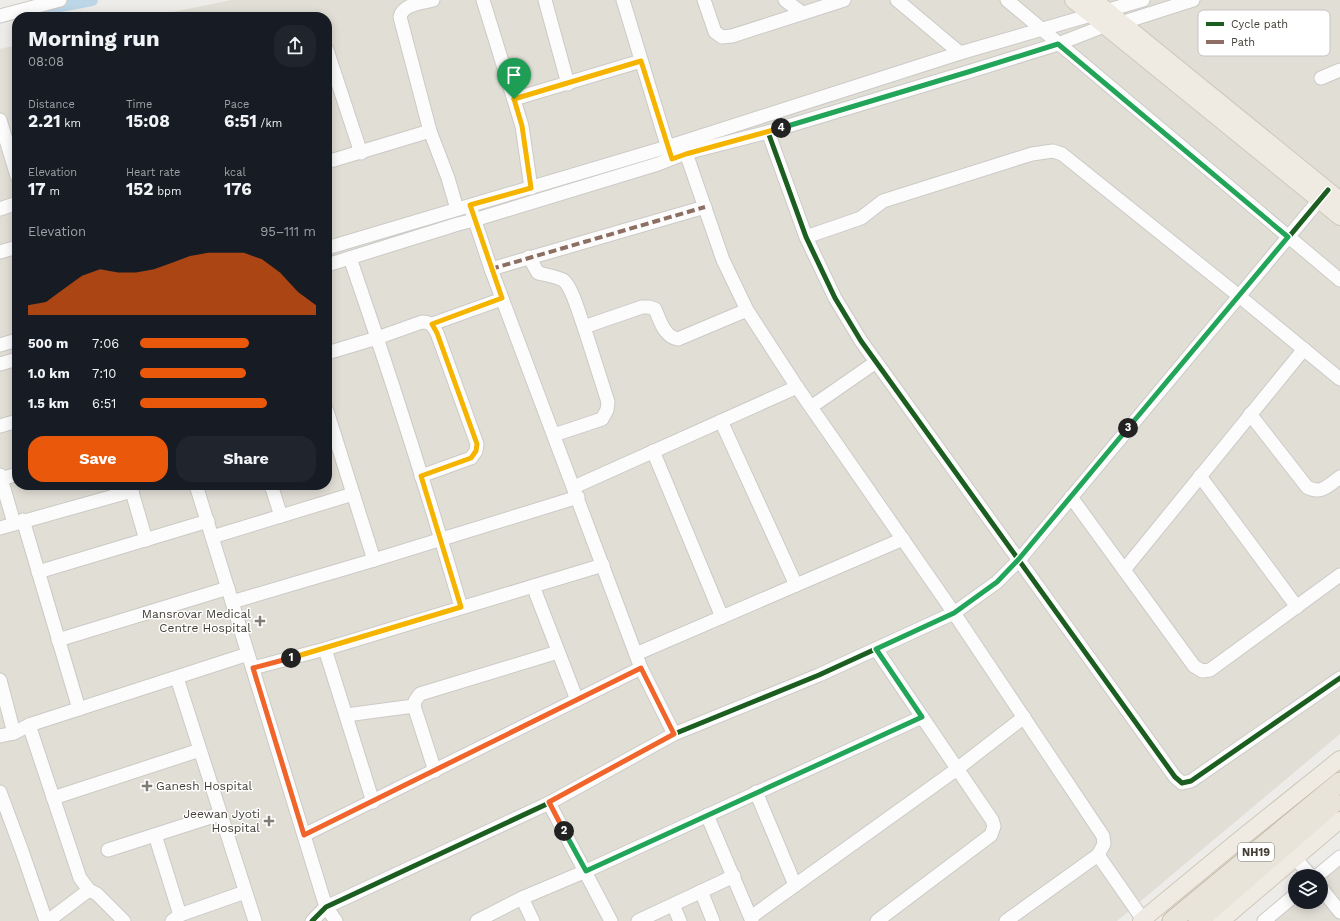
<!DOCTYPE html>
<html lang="en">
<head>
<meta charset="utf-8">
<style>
	:root { --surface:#171b24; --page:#20242c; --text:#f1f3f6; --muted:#9ea1a6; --accent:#ea580c }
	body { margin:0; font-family:"Work Sans",sans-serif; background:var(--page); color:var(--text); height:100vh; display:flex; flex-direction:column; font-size:15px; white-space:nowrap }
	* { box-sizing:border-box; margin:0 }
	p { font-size:13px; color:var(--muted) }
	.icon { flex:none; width:22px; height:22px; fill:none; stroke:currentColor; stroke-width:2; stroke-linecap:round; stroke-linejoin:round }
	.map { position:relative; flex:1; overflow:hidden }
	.panel { position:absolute; left:12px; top:12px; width:320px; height:478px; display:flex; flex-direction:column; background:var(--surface); border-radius:16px; box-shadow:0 2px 10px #0003 }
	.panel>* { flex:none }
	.fabs { position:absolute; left:1288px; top:869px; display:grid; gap:8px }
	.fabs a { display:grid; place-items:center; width:40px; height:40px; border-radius:50%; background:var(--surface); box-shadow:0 2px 10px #0003; font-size:20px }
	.pin { position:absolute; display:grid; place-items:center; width:34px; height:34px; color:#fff; margin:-41px -17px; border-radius:50% 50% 50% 0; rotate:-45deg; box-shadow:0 0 4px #0007 }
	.pin .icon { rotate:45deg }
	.km { position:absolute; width:20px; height:20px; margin:-10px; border-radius:50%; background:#222; color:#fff; font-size:11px; line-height:20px; text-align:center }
	.round { display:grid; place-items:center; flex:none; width:42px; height:42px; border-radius:16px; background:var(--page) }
	.head { display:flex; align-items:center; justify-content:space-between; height:68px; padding:0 16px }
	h1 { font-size:22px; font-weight:700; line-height:30px }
	.figures { display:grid; grid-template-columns:repeat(3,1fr); gap:6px; height:68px; padding:4px 16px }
	.figures div { display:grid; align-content:center }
	.figures b { font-size:17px; font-weight:700 }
	.figures small { font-size:11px; font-weight:400 }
	.figures p { font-size:11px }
	.chart { height:112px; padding:8px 16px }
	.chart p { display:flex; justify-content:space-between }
	.chart svg { width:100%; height:72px; margin-top:4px; fill:var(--accent); opacity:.7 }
	.cta { display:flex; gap:8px; margin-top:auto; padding:8px 16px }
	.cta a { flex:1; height:46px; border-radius:16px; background:var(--accent); color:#fff; font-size:16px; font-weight:700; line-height:46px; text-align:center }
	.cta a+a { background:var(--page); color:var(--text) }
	ul { padding:0 16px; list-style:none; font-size:13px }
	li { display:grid; grid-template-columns:64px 48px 1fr; align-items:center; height:30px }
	li i { height:10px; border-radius:5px; background:var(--accent) }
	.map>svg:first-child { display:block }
	.residential { fill:#e1ded6 }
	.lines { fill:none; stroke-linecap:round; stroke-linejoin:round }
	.canal { stroke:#bcd6e8; stroke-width:12 }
	.minor-casing { stroke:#cccac6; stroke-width:15 }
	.major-casing { stroke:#cec8b8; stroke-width:18 }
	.highway-casing { stroke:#c3b9a6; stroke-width:21 }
	.minor { stroke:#fcfcfc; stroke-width:13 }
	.major { stroke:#efebe3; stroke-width:16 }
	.highway { stroke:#e9e4da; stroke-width:19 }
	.quiet { stroke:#8d6e63; stroke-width:4; stroke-dasharray:8 4; stroke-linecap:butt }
	.cycleway-casing { stroke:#fff; stroke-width:8 }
	.cycleway { stroke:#1b5e20; stroke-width:5 }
	.split-1-casing { stroke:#fff; stroke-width:8 }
	.split-2-casing { stroke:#fff; stroke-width:8 }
	.split-3-casing { stroke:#fff; stroke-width:8 }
	.split-4-casing { stroke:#fff; stroke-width:8 }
	.split-5-casing { stroke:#fff; stroke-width:8 }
	.split-1 { stroke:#f5b400; stroke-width:5 }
	.split-2 { stroke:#f0652b; stroke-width:5 }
	.split-3 { stroke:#22a559; stroke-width:5 }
	.split-4 { stroke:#22a559; stroke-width:5 }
	.split-5 { stroke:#f5b400; stroke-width:5 }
	.poi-dot { fill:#7f7b75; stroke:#fff; stroke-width:1.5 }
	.labels { text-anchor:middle; stroke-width:3; stroke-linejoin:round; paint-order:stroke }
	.shield { fill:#fff; stroke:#7b7872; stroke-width:1 }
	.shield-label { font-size:11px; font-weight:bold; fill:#433e36 }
	.poi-label { font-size:12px; fill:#433e36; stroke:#fff; text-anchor:end }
	.key { fill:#fff; stroke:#c7c5c3; stroke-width:1 }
	.key-label { font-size:11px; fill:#433e36 }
</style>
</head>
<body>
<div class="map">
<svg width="1340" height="921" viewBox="0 0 1340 921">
	<rect width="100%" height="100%" fill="#eeece9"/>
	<g class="residential">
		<path d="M 231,0 L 1340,0 L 1340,734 L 1117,921 L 0,921 L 0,49 L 17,45 L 17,485 L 327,485 L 327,17 L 149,17 Z"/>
		<path d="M 1340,862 L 1340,921 L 1269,921 L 1295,902 L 1321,902 L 1321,877 Z"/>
	</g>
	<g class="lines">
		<path class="canal" d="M 22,17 L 60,6 L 92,0"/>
		<defs>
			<g id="minor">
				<path d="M 433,0 C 422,3 403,4 400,17 L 430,131 L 448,178 L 457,209"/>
				<path d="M 483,0 L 522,126 L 531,188"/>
				<path d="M 545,0 L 568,84"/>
				<path d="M 623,0 L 670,155"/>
				<path d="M 704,0 L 715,32 L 722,37 L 732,36 L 844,0"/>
				<path d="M 785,0 L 802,13"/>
				<path d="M 897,0 L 960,53"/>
				<path d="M 1007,0 L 1340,280"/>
				<path d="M 0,16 L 60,0"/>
				<path d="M 327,50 L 361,153"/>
				<path d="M 1321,78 L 1340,70"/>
				<path d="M 514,99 L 641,61"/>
				<path d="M 0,120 L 17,176"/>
				<path d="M 768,132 L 806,237 L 835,298 L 861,341 L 1175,777 L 1182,783 L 1191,781 L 1340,678"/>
				<path d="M 686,153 L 723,260 L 747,310 L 797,387 L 954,613 L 1103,836 L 1104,844 L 1098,855 L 1006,921"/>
				<path d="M 327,162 L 430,131"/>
				<path d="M 0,209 L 17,203"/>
				<path d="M 472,212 L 491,269 L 641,668 L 674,734"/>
				<path d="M 806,237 L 861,218 L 883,201 L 1032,154 L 1053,151 L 1062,154 L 1239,296 L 1340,379"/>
				<path d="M 327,248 L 667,147 L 960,53 L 1143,0"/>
				<path d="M 0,252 L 17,247"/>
				<path d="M 529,257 L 538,273 C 546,275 555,276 563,280 C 572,286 580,317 584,327 L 642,307 L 649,307 L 655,309 C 660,320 664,337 678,339 L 747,310"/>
				<path d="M 350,258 C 390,374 427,490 461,607"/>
				<path d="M 327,265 L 458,224 L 474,220 L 658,164 L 686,153 L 768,132 L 968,72 L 1058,44 L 1104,26 L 1121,23 L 1193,0"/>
				<path d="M 491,269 L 705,207"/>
				<path d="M 432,324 L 502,299"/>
				<path d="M 0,345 L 17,340"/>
				<path d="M 327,353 L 377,338 L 422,322 C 431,322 433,326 437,333 L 477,444 L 476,451 L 471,458 L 421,476"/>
				<path d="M 0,364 L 17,359"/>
				<path d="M 811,407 L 876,362"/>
				<path d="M 327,411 L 374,560"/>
				<path d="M 1250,414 L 1307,487 C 1321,495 1329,485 1340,477"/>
				<path d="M 721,421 L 796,585"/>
				<path d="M 0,426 L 17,421"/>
				<path d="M 554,435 L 602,419 L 607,410 L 608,402 L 584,327"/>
				<path d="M 653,451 L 722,617"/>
				<path d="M 0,475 L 14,523"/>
				<path d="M 1200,476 L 1297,607"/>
				<path d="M 1,479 L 17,474"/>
				<path d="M 130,485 L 146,540"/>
				<path d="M 196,485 L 326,907 L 336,921"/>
				<path d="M 271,485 L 281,516"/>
				<path d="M 574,487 L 797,387"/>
				<path d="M 1071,497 L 1194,666 L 1202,671 L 1210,670 L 1340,575"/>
				<path d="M 23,520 L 79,709"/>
				<path d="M 0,528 L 132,491"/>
				<path d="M 212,537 L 353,494"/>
				<path d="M 1124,570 L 1304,349"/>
				<path d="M 38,572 L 208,521"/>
				<path d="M 533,586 L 577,700"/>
				<path d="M 232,602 L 374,560 L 578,497"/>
				<path d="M 58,640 L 228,588"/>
				<path d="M 325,649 L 373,802"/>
				<path d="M 876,649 L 992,820 L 994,826 L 991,835 L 877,921"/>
				<path d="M 636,654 L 903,539"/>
				<path d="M 253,668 L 325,649 L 603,565"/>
				<path d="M 177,678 L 255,921"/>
				<path d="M 0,680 L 14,733"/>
				<path d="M 346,715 L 414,706"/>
				<path d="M 29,725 L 80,878 L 89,890 L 97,894 L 124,921"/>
				<path d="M 0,736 L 14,733 L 29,725 L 248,654"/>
				<path d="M 435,771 L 414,706 L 415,701 L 420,694 L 558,652"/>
				<path d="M 0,792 L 22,851 L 46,921"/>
				<path d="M 756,792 L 795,885"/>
				<path d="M 53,798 L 200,750"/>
				<path d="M 549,803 L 611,921"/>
				<path d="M 707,815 L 752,921"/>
				<path d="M 155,835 L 180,915"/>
				<path d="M 304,835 L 641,668"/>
				<path d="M 108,850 L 220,814"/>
				<path d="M 1098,855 L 1144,921"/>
				<path d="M 1295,858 L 1311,876"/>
				<path d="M 1317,876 L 1340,857"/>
				<path d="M 1321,888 L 1340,912"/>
				<path d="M 701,891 L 713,921"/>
				<path d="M 522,898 L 533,921"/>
				<path d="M 673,905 L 680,921"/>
				<path d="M 751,917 L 957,769 L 1024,717"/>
				<path d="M 48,921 L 89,890"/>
				<path d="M 172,921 L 180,915 L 245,892"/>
				<path d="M 312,921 L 326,907 L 549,803 L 674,734 L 819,675 L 954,613 L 997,582 L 1019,560 L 1325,193"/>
				<path d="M 477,921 L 522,898 L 586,871 L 922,717"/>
				<path d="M 638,921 L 734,876"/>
				<path d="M 1264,921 L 1295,895"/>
			</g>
			<g id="major">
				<path d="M 1073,0 L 1340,217"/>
				<path d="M 1094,0 L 1340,200"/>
				<path d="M 1141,921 L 1239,840 L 1340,759"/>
				<path d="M 1221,921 L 1340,820"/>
			</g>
			<g id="highway">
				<path d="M 1172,921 L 1340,782"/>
				<path d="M 1198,921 L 1334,803"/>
			</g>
		</defs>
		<use href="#minor" class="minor-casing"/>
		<use href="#major" class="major-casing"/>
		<use href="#highway" class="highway-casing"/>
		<use href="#minor" class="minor"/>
		<use href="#major" class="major"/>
		<use href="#highway" class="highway"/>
		<path class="quiet" d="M 491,269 L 705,207"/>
		<defs>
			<g id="cycleway">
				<path d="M 768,132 L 806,237 L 835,298 L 861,341 L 1175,777 L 1182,783 L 1191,781 L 1340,678"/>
				<path d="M 312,921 L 326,907 L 549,803 L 674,734 L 819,675 L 954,613 L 997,582 L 1019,560 L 1328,190"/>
			</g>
		</defs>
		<use href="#cycleway" class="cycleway-casing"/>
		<use href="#cycleway" class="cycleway"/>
	</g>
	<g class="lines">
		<defs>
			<path id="split-1" d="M 291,658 L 461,607 L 421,476 L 471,458 L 476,451 L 477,444 L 437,333 L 432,324 L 502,298 L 470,205 L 531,188 L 522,126 L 514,99"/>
			<path id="split-2" d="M 291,658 L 253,668 L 304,835 L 641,668 L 674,734 L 549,802 L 564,831"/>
			<path id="split-3" d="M 564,831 L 586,871 L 922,717 L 876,649 L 954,613 L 997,582 L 1018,560 L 1128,428"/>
			<path id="split-4" d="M 781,128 L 968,72 L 1058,44 L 1288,237 L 1128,428"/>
			<path id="split-5" d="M 514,99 L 641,61 L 672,159 L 686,154 L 781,128"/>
		</defs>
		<use href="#split-1" class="split-1-casing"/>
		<use href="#split-2" class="split-2-casing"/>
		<use href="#split-3" class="split-3-casing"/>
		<use href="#split-4" class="split-4-casing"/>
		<use href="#split-5" class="split-5-casing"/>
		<use href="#split-1" class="split-1"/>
		<use href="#split-2" class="split-2"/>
		<use href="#split-3" class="split-3"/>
		<use href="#split-4" class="split-4"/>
		<use href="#split-5" class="split-5"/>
	</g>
	<g class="poi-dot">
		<path d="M258 615h4v4h4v4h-4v4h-4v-4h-4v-4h4z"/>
		<path d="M145 780h4v4h4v4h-4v4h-4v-4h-4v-4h4z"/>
		<path d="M267 815h4v4h4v4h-4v4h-4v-4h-4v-4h4z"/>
	</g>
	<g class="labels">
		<rect class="shield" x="1238" y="843" width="36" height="18" rx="3"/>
		<g class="shield-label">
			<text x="1256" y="856">NH19</text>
		</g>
		<g class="poi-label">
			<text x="251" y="618">Mansrovar Medical<tspan x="251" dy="14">Centre Hospital</tspan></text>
			<text x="156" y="790" text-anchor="start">Ganesh Hospital</text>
			<text x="260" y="818">Jeewan Jyoti<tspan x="260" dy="14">Hospital</tspan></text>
		</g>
	</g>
	<rect x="1198" y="10" width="132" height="46" rx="6" class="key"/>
	<rect x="1206" y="22" width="18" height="4" fill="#1b5e20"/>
	<rect x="1206" y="40" width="18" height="4" fill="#8d6e63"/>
	<g class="key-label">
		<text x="1231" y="28">Cycle path</text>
		<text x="1231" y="46">Path</text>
	</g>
</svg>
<div class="fabs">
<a><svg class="icon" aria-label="layers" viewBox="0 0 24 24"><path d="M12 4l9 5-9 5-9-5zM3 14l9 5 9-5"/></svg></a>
</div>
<div class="pin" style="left:514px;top:99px;background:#1e9e55"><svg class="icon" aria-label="arrive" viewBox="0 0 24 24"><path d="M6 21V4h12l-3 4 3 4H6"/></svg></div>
<b class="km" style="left:291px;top:658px">1</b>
<b class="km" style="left:564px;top:831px">2</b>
<b class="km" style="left:1128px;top:428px">3</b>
<b class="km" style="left:781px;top:128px">4</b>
<section class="panel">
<div class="head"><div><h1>Morning run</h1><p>08:08</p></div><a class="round"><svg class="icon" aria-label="share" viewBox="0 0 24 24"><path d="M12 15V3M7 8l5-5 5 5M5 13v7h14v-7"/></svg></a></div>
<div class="figures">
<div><p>Distance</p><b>2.21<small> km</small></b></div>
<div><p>Time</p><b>15:08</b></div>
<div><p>Pace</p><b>6:51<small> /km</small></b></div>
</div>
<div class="figures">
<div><p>Elevation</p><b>17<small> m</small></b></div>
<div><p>Heart rate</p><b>152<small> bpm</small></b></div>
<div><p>kcal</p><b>176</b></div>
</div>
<div class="chart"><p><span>Elevation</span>95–111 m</p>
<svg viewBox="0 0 160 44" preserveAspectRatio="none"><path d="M0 44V38L10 36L20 28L30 20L40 16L50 18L60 18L70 16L80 12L90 8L100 6L110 6L120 6L130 10L140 18L150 30L160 38V44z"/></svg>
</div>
<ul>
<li><b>500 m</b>7:06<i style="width:62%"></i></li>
<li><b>1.0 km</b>7:10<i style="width:60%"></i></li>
<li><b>1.5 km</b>6:51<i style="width:72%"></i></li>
</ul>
<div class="cta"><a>Save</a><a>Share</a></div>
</section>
</div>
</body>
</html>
